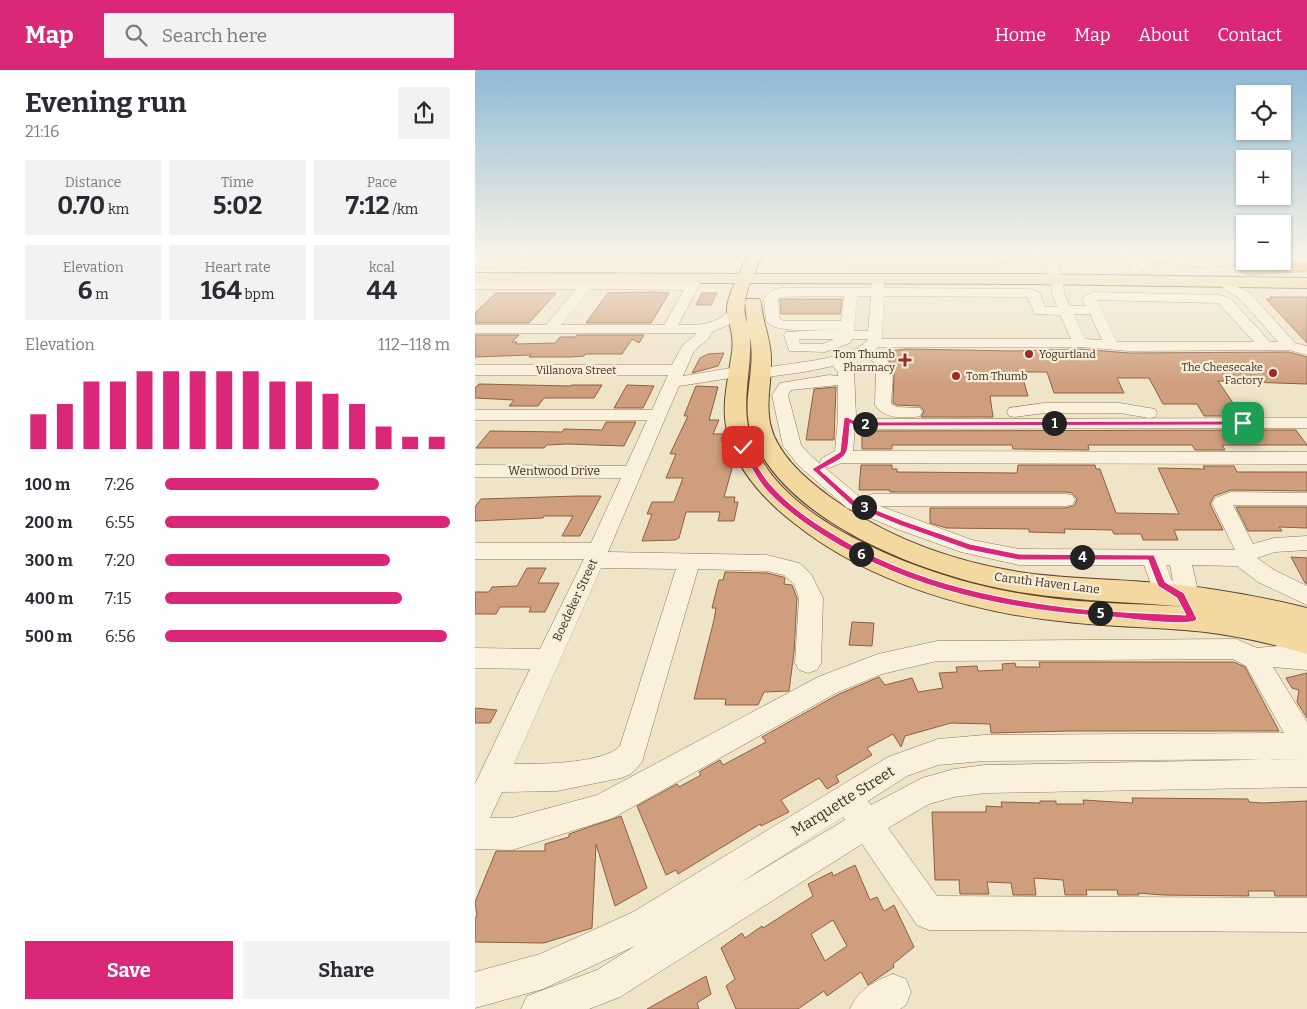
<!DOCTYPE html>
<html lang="en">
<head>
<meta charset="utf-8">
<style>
	:root { --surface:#fff; --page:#f2f2f3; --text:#2b2b33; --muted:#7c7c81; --accent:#db2777 }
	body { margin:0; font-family:Bitter,serif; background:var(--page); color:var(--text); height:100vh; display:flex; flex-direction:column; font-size:19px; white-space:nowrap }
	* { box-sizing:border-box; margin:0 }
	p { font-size:16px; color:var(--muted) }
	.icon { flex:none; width:28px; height:28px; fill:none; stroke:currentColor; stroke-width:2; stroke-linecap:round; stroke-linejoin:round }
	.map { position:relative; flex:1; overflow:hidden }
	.details { display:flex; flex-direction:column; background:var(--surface); width:475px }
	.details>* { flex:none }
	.fabs { position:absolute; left:761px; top:15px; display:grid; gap:10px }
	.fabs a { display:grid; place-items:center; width:55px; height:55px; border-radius:0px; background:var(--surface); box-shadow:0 1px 4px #0004; font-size:25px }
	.pin { position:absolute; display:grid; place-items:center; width:42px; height:42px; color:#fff; margin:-21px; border-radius:10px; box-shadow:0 2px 8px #0006 }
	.km { position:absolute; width:25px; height:25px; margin:-12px; border-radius:50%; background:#222; color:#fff; font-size:14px; line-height:25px; text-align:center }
	.round { display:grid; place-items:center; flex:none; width:52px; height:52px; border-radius:0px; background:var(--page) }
	.head { display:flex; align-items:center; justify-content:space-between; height:85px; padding:0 25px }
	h1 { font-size:28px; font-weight:700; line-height:38px }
	.stats { display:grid; grid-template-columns:repeat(3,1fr); gap:8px; height:85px; padding:5px 25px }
	.stats div { display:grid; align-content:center; border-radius:0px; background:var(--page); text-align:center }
	.stats b { font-size:25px; font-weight:700 }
	.stats small { font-size:14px; font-weight:400 }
	.stats p { font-size:14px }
	.chart { height:140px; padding:10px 25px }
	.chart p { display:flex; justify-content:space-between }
	.chart svg { width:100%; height:90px; margin-top:5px; stroke:var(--accent); stroke-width:6 }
	.primary-button { display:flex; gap:10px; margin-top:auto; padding:10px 25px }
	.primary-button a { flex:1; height:58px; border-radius:0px; background:var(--accent); color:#fff; font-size:20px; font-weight:700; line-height:58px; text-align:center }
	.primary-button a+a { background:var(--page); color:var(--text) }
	ul { padding:0 25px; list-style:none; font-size:16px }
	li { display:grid; grid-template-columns:80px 60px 1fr; align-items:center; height:38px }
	li i { height:12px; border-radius:6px; background:var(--accent) }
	header { display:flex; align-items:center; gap:30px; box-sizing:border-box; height:70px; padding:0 25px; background:var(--accent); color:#fff }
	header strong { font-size:24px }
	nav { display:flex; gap:28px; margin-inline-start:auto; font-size:18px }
	.search { width:350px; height:45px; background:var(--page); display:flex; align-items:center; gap:12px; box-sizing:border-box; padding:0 18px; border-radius:0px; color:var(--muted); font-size:19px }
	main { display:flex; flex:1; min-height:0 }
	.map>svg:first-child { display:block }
	.cemetery { fill:#bfc49a }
	.building { fill:#cf9f7d; stroke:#8d5f41; fill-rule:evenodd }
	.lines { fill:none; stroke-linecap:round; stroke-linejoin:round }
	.minor-casing { stroke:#8d765c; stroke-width:1 }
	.major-casing { stroke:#5b4430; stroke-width:2 }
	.highway-casing { stroke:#5b4430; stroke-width:1 }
	.minor { fill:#faf1dc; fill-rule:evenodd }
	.major { fill:#f3d9a0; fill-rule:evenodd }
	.highway { fill:#e0a458; fill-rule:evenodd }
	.route { fill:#db2777; stroke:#fff }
	.poi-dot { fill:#9e2a2b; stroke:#f7eed8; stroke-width:2 }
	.labels { text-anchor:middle; stroke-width:4.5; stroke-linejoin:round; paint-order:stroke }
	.far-poi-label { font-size:11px; fill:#3d2e20; stroke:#f7eed8; text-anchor:end }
	.far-street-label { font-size:11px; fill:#3d2e20; stroke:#f7eed8 }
	.street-label { font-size:12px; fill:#3d2e20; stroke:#f7eed8 }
	.near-street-label { font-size:15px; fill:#3d2e20; stroke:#f7eed8 }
</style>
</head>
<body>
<header>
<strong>Map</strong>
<div class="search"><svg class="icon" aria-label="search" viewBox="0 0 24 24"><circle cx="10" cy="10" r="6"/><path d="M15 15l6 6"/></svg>Search here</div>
<nav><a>Home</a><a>Map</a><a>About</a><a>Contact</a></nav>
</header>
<main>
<section class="details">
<div class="head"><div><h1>Evening run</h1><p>21:16</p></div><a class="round"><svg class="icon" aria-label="share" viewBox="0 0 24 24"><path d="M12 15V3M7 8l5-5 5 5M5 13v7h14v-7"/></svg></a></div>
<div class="stats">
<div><p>Distance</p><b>0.70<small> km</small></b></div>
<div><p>Time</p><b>5:02</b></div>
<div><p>Pace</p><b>7:12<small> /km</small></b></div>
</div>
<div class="stats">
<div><p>Elevation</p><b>6<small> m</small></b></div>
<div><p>Heart rate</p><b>164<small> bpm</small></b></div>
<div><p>kcal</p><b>44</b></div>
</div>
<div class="chart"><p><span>Elevation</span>112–118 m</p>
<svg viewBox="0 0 160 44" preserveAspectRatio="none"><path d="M5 44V27M15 44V22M25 44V11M35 44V11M45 44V6M55 44V6M65 44V6M75 44V6M85 44V6M95 44V11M105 44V11M115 44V17M125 44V22M135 44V33M145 44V38M155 44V38"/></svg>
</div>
<ul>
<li><b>100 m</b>7:26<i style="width:75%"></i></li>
<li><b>200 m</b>6:55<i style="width:100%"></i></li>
<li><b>300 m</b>7:20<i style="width:79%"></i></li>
<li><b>400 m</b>7:15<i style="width:83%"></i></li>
<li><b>500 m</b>6:56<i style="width:99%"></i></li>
</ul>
<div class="primary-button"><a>Save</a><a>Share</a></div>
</section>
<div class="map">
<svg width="832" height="939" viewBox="0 0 832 939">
	<rect width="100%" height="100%" fill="#f0e4c8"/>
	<path class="cemetery" d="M 73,182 L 271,182 L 268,188 L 67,189 Z"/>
	<g class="building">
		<path d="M 21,223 L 81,223 L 54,253 L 0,253 L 0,243 Z"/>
		<path d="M 133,223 L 177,222 L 194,223 L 176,253 L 111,253 Z"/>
		<path d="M 227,223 L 242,223 L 236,235 L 221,235 Z"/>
		<path d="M 795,227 L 832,227 L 832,273 L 791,229 L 797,229 Z"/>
		<path d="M 367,229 L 365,244 L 306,244 L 305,229 Z"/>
		<path d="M 0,265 L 44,265 L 37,272 L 42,272 L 41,274 L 80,273 L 85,267 L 100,267 L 102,265 L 169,265 L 164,273 L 157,269 L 147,284 L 110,284 L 109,286 L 97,287 L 54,287 L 56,285 L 0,287 Z"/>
		<path d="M 431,279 L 539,281 L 605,279 L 654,283 L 814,282 L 832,287 L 832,314 L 743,311 L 767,346 L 729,346 L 722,334 L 688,334 L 674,308 L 642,308 L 649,323 L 579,323 L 572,302 L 546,302 L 553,326 L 515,326 L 518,347 L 446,347 L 449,341 L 445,336 L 422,335 L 418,333 L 419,303 L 414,290 L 415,281 Z"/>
		<path d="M 249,283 L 243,296 L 217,303 L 225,288 L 233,284 Z"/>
		<path d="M 4,314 L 95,316 L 97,315 L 127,315 L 119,328 L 69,328 L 63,336 L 34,336 L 39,330 L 0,328 L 0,318 Z"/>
		<path d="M 152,315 L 179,316 L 168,338 L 139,338 Z"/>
		<path d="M 221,316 L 243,317 L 234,350 L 244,350 L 238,364 L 248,364 L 246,370 L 258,395 L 249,427 L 260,427 L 259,432 L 263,432 L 259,451 L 243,451 L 245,442 L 211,442 L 204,468 L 200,470 L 167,471 L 177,444 L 172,444 L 177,432 L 199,432 L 208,408 L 191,408 L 201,384 L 195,384 L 213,346 L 209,346 Z"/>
		<path d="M 361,317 L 359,370 L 331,370 L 339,319 Z"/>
		<path d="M 131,352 L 161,352 L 149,376 L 92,374 L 72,375 L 69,378 L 1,378 L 15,361 L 87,362 L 89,359 L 127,360 Z"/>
		<path d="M 821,360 L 832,375 L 747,375 L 750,380 L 720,380 L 717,375 L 613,375 L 614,380 L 538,379 L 537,375 L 417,375 L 417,379 L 387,379 L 387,361 Z"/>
		<path d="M 386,395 L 417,395 L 417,399 L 422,399 L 422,402 L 542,403 L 543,395 L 620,395 L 621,399 L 625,399 L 641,443 L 704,444 L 683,398 L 730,399 L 728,396 L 759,396 L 762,402 L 832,402 L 832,421 L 756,420 L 739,426 L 735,434 L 748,460 L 699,460 L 703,470 L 668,470 L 666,464 L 639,464 L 637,460 L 589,459 L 590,463 L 554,462 L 554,459 L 471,458 L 455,453 L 455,438 L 590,438 L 599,436 L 602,429 L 597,423 L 590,422 L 415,422 L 415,420 L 384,420 Z"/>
		<path d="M 103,426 L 126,426 L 105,466 L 87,466 L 98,446 L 69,446 L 68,448 L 0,451 L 0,437 L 6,429 Z"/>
		<path d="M 761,437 L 832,437 L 832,458 L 804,457 L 807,461 L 773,461 Z"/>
		<path d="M 816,487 L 832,488 L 832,514 L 830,513 Z"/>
		<path d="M 52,498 L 71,498 L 63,513 L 84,513 L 70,542 L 54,542 L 56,537 L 25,537 L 21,544 L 0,544 L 0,522 L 14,522 L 17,517 L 42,516 Z"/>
		<path d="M 250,502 L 292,503 L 308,507 L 310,508 L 309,514 L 317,515 L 322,528 L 319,582 L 314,621 L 289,622 L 283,635 L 250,635 L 251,629 L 219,629 L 239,550 L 241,538 L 237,538 L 244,510 L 248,510 Z"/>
		<path d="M 377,552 L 399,553 L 397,576 L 374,575 Z"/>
		<path d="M 564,592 L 759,592 L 770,597 L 804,661 L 595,661 L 516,663 L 515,654 L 476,653 L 430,666 L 426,677 L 418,664 L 392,678 L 397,685 L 361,706 L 364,712 L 352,719 L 344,708 L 306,730 L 314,742 L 286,756 L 285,754 L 203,804 L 201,800 L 191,805 L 162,736 L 202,714 L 204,717 L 226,705 L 224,702 L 245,690 L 248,695 L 291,672 L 287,667 L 362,625 L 404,607 L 410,615 L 437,608 L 443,622 L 468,618 L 464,603 L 482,602 L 481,597 L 502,596 L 503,601 L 528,600 L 527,594 L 540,593 L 541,597 L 565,597 Z"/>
		<path d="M 832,603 L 832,648 L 822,632 L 824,620 L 817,618 L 811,608 Z"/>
		<path d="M 0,638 L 22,640 L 15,653 L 0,653 Z"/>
		<path d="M 657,728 L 773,729 L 774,732 L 788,733 L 832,731 L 832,826 L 800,826 L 799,821 L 773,821 L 774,826 L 688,825 L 663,823 L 664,825 L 643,825 L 642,820 L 611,820 L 612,825 L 590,825 L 588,810 L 559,808 L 561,825 L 538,825 L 536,813 L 512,812 L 514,824 L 485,824 L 484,810 L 460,810 L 457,742 L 511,742 L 511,736 L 527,737 L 526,732 L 565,733 L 565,731 L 581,731 L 581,734 L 609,734 L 608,730 L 658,733 Z"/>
		<path d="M 146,746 L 172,818 L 140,836 L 121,774 L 117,858 L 69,873 L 0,872 L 0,849 L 2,845 L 0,832 L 21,781 L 70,781 L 70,774 L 94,767 L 94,764 Z"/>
		<path d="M 380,795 L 395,830 L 402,827 L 409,841 L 419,835 L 439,877 L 418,894 L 419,897 L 393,915 L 386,902 L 352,926 L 349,921 L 323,939 L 261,939 L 251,916 L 260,909 L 246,878 L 267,863 L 270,868 L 287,856 L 288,858 L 338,826 L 333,814 L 357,802 L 358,806 ZM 358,850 L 372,876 L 350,891 L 336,864 Z"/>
		<path d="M 231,906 L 236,924 L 222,933 L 224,939 L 172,939 Z"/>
	</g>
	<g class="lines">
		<defs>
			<g id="minor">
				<path d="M 26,182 L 39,182 L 24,197 L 0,198 L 0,190 L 17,190 Z"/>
				<path d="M 52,182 L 65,182 L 52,197 L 44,197 L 42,194 Z"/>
				<path d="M 370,182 L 382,182 L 381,186 L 521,186 L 538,182 L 564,185 L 566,187 L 560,191 L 541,188 L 521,194 L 374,194 L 368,190 Z"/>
				<path d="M 565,182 L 577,182 L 588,210 L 589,224 L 595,236 L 611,236 L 607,228 L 618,222 L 744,225 L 755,228 L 795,272 L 803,272 L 765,229 L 741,213 L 747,209 L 775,223 L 820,273 L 832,276 L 832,285 L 814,280 L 654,281 L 605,277 L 403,277 L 400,280 C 424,294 417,309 416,334 L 422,337 L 445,338 L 447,342 L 445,346 C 430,349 409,349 400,335 L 401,299 L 399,292 L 388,286 L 371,292 L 379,301 L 381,346 L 384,349 L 832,348 L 832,358 L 380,359 L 378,381 L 832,382 L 832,394 L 366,393 L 354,398 L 347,396 L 345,392 L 347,388 L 360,381 L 363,348 L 363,315 L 316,320 L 313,325 L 326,375 L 337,387 L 386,428 L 397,424 L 590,424 L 597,425 L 600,430 L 597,435 L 590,436 L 405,436 L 497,470 L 544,479 L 760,480 L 737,433 L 740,428 L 756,422 L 832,423 L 832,435 L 758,435 L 778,474 L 799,468 L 832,466 L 832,480 L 800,482 L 782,488 L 799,500 L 832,516 L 832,535 L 783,512 L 762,496 L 717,495 L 722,517 L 714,532 L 706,535 L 698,532 L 678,520 L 669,495 L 544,495 L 486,482 L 419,458 L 372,438 L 323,395 L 308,376 L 297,325 L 305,313 L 354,305 L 363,306 L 363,302 L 358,296 L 329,302 L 285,308 L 279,306 L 277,303 L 279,300 C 305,293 379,291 393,269 L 377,269 L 375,273 L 350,282 L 314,281 L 309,265 L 311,262 L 365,259 C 348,259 302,265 291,251 L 289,228 L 296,221 L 306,218 L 396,218 L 397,209 L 403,205 L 409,209 L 409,218 L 554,219 L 564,222 L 570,237 L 582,237 L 577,224 L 576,210 ZM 341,226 L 369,226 L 366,251 L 309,251 L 305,249 L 303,229 L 305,227 ZM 382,226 L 396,226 L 393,261 L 379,261 ZM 409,226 L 552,227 L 560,244 L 585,245 L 596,269 L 407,269 ZM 622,230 L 743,233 L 779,272 L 642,272 ZM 599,244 L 615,244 L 627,270 L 610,269 ZM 324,269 L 359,269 L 348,274 L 325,274 ZM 691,495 L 695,495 L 698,511 L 696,509 Z"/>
				<path d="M 662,182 L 682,182 L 728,189 L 770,187 L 770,191 L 776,191 L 770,195 L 728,197 L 674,191 L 679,200 L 677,203 L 673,204 L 667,200 L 661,204 L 657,203 L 648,187 L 650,185 Z"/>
				<path d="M 832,184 L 832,192 L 804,191 L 808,191 L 808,185 Z"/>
				<path d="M 222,204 L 228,208 L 203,255 C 218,255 230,256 243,249 C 250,246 253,240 260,238 L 267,242 L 255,254 L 237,262 L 233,269 L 219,281 L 208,306 L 262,297 L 268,299 L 270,302 L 268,305 L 262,307 L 204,316 L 133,482 L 292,485 L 324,493 L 336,504 L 348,528 L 346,593 L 342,600 L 333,603 L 324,600 L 320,593 L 324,528 L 319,514 L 309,505 L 292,501 L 223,499 L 167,692 L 156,704 L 146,708 L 82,721 L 27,722 L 15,748 L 37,748 L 122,725 L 343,607 L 403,584 L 462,571 L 761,569 L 782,578 L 803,576 L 832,580 L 832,600 L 798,597 L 832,652 L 832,717 L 510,723 L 479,727 L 454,734 L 413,758 L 462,826 L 832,828 L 832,862 L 454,860 L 442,855 L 387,774 L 145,927 L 114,939 L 46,939 L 52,926 L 122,900 L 160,876 L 68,919 L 0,938 L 0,902 L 65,884 L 158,842 L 413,687 L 463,669 L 509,665 L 809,663 L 771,596 L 758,589 L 462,591 L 407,604 L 361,623 L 138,748 L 37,780 L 0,779 L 0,714 L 55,599 L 0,598 L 0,578 L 65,579 L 109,489 L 0,489 L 0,473 L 116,473 L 146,408 L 0,407 L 0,395 L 151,396 L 172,350 L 0,350 L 0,340 L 177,340 L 193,305 L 0,305 L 0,295 L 197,295 L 207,276 L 222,263 L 0,263 L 0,255 L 71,255 L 101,219 L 0,219 L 0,211 L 213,212 L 218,205 ZM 115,219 L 209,220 L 189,255 L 86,255 ZM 126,498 L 201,499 L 145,676 C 128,694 64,694 39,694 ZM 827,689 L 828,689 L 510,695 L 479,699 L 447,708 L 396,735 L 393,731 L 432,706 L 463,695 L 509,691 ZM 368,747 L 370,750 L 265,813 Z"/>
				<path d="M 569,333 L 645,333 L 680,339 L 682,343 L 680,347 L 674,348 L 645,343 L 569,343 L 540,347 L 534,346 L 532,342 L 534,338 Z"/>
				<path d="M 418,904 L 431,909 L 436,922 L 431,935 L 425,939 L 375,939 C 383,920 399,911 418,904 Z"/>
			</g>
			<path id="major" d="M 274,182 L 288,182 L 279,204 L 559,204 L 832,208 L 832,218 L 559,214 L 275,213 C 270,227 267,239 272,253 L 270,232 L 272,229 L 284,229 L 286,232 C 287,251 296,269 296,288 C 297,315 288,339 299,366 C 311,393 335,412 358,429 C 415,469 482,493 551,503 C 594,509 639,509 683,513 C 733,517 783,526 832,538 L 832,584 C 798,574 764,566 730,562 C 684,557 638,557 593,552 C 498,543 394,513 319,453 C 288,429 258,396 251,356 C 247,333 253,311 256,288 C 258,279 258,269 256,260 C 255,253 251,247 252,240 C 252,231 256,221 260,213 L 0,213 L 0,203 L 264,204 ZM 275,267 C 282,301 264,334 278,368 C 315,457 462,510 551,523 C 604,531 658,532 712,537 C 672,534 632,534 592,530 C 512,522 436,500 366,461 C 331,441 295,413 279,375 C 263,339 277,304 275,267 Z"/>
			<path id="highway" d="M 832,191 L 832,201 L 773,205 L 767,203 L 765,200 L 767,197 L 773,195 Z"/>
		</defs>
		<use href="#minor" class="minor-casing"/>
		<use href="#major" class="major-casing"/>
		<use href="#highway" class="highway-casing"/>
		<use href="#minor" class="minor"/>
		<use href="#major" class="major"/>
		<use href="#highway" class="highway"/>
	</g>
	<linearGradient id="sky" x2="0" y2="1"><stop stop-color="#8fbad6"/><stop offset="0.58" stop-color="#f8f3e6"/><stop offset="1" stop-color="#f8f3e6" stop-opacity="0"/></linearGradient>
	<rect width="832" height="314" fill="url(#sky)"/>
	<path class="route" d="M 372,347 L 382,352 L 770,351 L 770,354 L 768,355 L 380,356 L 375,353 C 372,388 376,384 345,400 L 381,432 L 429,451 L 495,474 L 544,484 L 679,485 L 690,512 L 709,523 L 722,549 L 720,551 C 706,556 656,549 638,547 C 537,541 436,521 349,466 C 327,452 305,436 288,416 C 279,404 272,389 265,377 L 266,375 L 271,375 C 279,388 285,403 295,414 C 313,435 336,451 360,465 C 429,508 510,527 590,537 C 630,542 671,543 711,545 L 702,528 L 683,516 L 673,490 L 544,490 L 494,480 L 424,455 L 376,435 L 337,399 L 365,382 L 369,348 Z"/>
	<g class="poi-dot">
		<circle cx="554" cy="284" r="5"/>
		<path d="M427.5 282.5h5v5h5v5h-5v5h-5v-5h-5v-5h5z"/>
		<circle cx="798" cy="303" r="5"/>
		<circle cx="481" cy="306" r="5"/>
	</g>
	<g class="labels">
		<g class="far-poi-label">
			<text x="420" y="288">Tom Thumb<tspan x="420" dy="13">Pharmacy</tspan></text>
			<text x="564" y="288" text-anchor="start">Yogurtland</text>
			<text x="788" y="301">The Cheesecake<tspan x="788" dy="13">Factory</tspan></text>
			<text x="491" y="310" text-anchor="start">Tom Thumb</text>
		</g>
		<g class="far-street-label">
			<text x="101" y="304">Villanova Street</text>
		</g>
		<g class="street-label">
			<text x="79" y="405">Wentwood Drive</text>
			<text transform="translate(572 513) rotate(7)" y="4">Caruth Haven Lane</text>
			<text transform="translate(100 530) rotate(-65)" y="4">Boedeker Street</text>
		</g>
		<g class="near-street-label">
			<text transform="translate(368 731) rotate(-32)" y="5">Marquette Street</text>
		</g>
	</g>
</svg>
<div class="fabs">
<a><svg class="icon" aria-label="locate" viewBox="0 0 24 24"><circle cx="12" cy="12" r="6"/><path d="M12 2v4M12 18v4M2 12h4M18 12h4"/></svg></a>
<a>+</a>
<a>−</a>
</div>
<div class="pin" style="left:768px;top:353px;background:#1e9e55"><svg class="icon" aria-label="arrive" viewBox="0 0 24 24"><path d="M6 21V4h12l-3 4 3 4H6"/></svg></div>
<div class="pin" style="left:268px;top:377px;background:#d93025"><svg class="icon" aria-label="check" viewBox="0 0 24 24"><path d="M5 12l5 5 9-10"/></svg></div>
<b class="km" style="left:579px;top:353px">1</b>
<b class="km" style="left:390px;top:354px">2</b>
<b class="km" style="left:389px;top:437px">3</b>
<b class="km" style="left:607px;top:487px">4</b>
<b class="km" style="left:625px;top:543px">5</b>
<b class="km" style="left:386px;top:484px">6</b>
</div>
</main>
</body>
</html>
